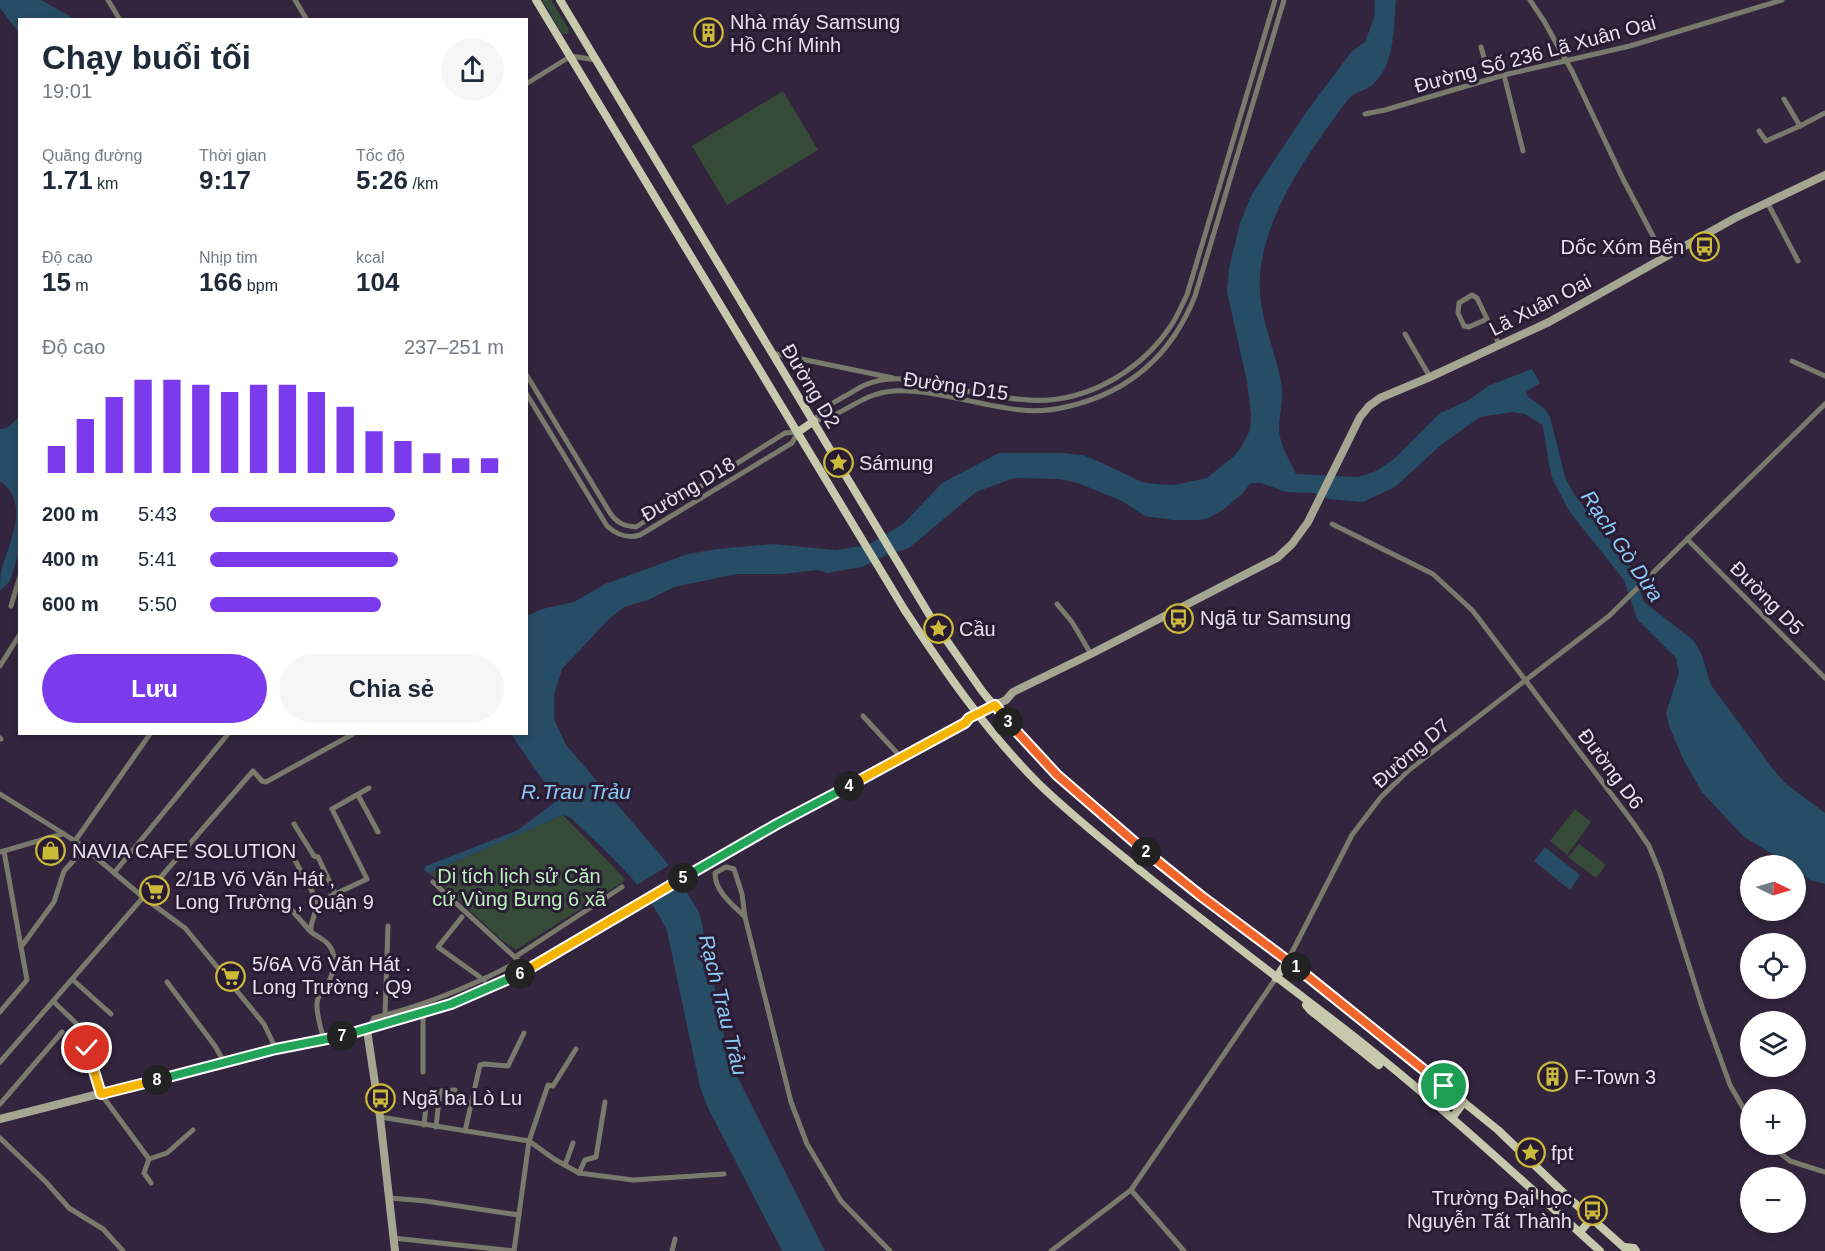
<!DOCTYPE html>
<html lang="vi">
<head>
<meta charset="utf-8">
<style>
	:root { --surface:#fff; --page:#f6f6f7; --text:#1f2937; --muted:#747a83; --accent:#7c3aed }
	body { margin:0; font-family:Helvetica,sans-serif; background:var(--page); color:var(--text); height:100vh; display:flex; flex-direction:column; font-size:22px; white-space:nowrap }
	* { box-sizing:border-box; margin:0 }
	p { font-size:20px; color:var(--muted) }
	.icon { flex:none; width:33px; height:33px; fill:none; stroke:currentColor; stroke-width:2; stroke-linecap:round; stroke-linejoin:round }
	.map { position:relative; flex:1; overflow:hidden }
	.drawer { position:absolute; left:18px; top:18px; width:510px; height:717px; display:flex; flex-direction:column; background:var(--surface); border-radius:0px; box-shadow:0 3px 9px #0003 }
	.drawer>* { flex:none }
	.needle { width:39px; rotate:95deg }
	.fabs { position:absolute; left:1740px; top:855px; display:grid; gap:12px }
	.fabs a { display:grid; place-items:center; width:66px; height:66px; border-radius:50%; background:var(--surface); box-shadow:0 3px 9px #0003; font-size:30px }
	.pin { position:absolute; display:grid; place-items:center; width:51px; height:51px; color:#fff; margin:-26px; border:3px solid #fff; border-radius:50%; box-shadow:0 2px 6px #0007 }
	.km { position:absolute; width:30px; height:30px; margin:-15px; border-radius:50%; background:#222; color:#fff; font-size:16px; line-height:30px; text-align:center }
	.round { display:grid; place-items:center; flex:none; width:63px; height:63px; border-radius:32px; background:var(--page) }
	.headline { display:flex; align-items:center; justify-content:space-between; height:102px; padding:0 24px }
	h1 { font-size:33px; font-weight:600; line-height:45px }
	.stats { display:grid; grid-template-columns:repeat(3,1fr); gap:9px; height:102px; padding:6px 24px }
	.stats div { display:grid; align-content:center }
	.stats b { font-size:26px; font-weight:600 }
	.stats small { font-size:16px; font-weight:400 }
	.stats p { font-size:16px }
	.chart { height:168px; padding:12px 24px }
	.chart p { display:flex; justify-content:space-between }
	.chart svg { width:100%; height:108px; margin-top:6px; stroke:var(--accent); stroke-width:6 }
	.button { display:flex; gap:12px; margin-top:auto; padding:12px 24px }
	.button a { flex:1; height:69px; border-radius:36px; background:var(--accent); color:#fff; font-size:24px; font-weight:600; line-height:69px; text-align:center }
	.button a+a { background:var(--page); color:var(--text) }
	ul { padding:0 24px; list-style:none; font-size:20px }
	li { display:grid; grid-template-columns:96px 72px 1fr; align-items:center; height:45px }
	li i { height:15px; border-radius:8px; background:var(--accent) }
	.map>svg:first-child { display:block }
	.green { fill:#364b37 }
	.water { fill:#274c65 }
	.pier { fill:#32253d }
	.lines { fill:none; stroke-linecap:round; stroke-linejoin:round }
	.stream { stroke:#274c65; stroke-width:2 }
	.street { stroke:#797a6c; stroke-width:5 }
	.secondary { stroke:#a5a691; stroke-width:8 }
	.primary { stroke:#c7c9ac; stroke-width:8 }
	.street-bridge { stroke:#797a6c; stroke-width:5 }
	.split-1-casing { stroke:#fff; stroke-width:12 }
	.split-2-casing { stroke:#fff; stroke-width:12 }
	.split-3-casing { stroke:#fff; stroke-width:12 }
	.split-4-casing { stroke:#fff; stroke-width:12 }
	.split-5-casing { stroke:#fff; stroke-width:12 }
	.split-6-casing { stroke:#fff; stroke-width:12 }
	.split-7-casing { stroke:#fff; stroke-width:12 }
	.split-8-casing { stroke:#fff; stroke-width:12 }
	.split-9-casing { stroke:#fff; stroke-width:12 }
	.split-1 { stroke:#f0652b; stroke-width:8 }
	.split-2 { stroke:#f0652b; stroke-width:8 }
	.split-3 { stroke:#f0652b; stroke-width:8 }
	.split-4 { stroke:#f5b400; stroke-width:8 }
	.split-5 { stroke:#22a559; stroke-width:8 }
	.split-6 { stroke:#f5b400; stroke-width:8 }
	.split-7 { stroke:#22a559; stroke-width:8 }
	.split-8 { stroke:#22a559; stroke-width:8 }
	.split-9 { stroke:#f5b400; stroke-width:8 }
	.labels { text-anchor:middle; stroke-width:6; stroke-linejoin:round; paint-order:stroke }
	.poi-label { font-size:20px; fill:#e8e0ef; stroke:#281b32; text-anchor:start }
	.street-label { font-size:20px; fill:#e8e0ef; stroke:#281b32 }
	.park-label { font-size:20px; fill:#bbf1bc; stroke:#281b32 }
	.water-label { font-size:21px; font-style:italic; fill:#8bcaf6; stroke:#281b32 }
</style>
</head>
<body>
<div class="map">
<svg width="1825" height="1251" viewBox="0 0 1825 1251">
	<rect width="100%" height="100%" fill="#32253d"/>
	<g class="green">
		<path d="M 542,0 L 551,0 L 568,28 L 569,34 L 562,34 Z"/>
		<path d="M 783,91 L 818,150 L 727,205 L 692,146 Z"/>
		<path d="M 1575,809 L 1591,822 L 1567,855 L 1550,841 Z"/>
		<path d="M 563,815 L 626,880 L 516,950 L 504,942 L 429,873 Z"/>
		<path d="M 1579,844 L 1606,865 L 1596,878 L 1568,857 Z"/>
	</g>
	<g class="water">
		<path d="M 0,0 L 41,0 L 75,19 L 20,20 L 19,33 L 0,8 Z"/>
		<path d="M 1375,0 L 1396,0 C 1393,28 1396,65 1372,85 C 1363,93 1355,90 1346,102 C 1308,154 1256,224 1260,293 C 1262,321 1274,349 1280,377 C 1285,396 1279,412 1279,431 C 1280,445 1290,461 1296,474 L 1359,477 L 1376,471 L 1394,459 L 1440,413 L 1469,400 L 1488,386 L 1532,369 L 1540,383 L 1526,392 L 1528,397 L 1544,408 L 1550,417 L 1565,477 L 1574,494 L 1632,568 L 1644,602 L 1693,640 L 1701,653 L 1711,685 L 1773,769 L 1785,783 L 1825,813 L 1825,884 L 1810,880 L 1796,870 L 1796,866 L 1789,865 L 1743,836 L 1702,792 L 1684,761 L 1669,726 L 1666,713 L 1679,673 L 1676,658 L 1637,619 L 1624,580 L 1569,511 L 1552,478 L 1544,426 L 1525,414 L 1513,412 L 1480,417 L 1441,445 L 1395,487 L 1363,502 L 1329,499 L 1314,493 L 1286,492 L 1261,483 L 1254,483 L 1250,484 L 1242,494 L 1223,510 L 1209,518 L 1200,520 L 1173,520 L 1145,516 L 1122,501 L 1105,494 L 1078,483 L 1059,479 L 1014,478 L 976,492 L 909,548 L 887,555 L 862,567 L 827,573 L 818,570 L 782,574 L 737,574 L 674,587 L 648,600 L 624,607 L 609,619 L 562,669 L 554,695 L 554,719 L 566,745 L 664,859 L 695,905 L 700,915 L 726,1045 L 734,1070 L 825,1251 L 782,1251 L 708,1108 L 700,1087 L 667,931 C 646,885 607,853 571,818 L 563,815 L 429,873 L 426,872 L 424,869 L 426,866 L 518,830 L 554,803 L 553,795 L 511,734 L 526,734 L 527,616 L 542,609 L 574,602 L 605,584 L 688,554 L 717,549 L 773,544 L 836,550 L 868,545 L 903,524 L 942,483 L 999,453 L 1062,453 L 1082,455 L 1100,462 L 1142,482 L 1157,484 L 1174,485 L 1207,478 L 1234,456 L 1240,449 L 1250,430 L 1251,414 L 1247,382 L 1227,292 L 1229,268 L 1240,223 L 1252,194 L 1307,111 L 1352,51 L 1365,42 L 1374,18 Z"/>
		<path d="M 19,417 L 19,552 L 10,581 L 0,591 C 0,585 0,578 1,572 C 8,543 32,504 0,481 L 0,429 L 7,428 Z"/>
		<path d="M 1545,847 L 1580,875 L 1570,890 L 1534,861 Z"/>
	</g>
	<path class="pier" d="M 671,864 L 679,875 L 643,897 L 635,886 Z"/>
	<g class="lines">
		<path class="stream" d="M 1544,426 L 1550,465 L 1552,468"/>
		<g class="street">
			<path d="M 108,0 L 120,20"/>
			<path d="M 295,0 L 307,20"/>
			<path d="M 1530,0 L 1544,21 L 1560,50"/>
			<path d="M 1481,47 L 1490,79"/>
			<path d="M 1572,71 L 1623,179 L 1664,257"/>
			<path d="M 1504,75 L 1523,151"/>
			<path d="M 526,84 L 571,56 L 596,60"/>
			<path d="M 1784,99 L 1800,126 L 1825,113"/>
			<path d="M 1365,114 L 1385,110 L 1504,75 L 1630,46 L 1782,0"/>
			<path d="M 1759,131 L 1766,141 L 1800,126"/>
			<path d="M 1767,202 L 1798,261"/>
			<path d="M 1487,319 L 1469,327 L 1464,326 L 1458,313 L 1459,303 L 1472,295 L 1477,298 L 1499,344"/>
			<path d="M 1405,334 L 1430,377"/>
			<path d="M 772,353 L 893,378"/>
			<path d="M 1792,361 L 1825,376"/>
			<path d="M 526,374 L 610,513 C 617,523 624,526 636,527 L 785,433 L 798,432"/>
			<path d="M 526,393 L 607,526 C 617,535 627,539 640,535 L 792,443 L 798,432"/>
			<path d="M 814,421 C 844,417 860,393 894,391 C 936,389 979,406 1021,410 C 1037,412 1054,410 1070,406 C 1132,391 1172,354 1195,296 L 1284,0"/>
			<path d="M 814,421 C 823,407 830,405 845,396 C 851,393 858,388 865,385 C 901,369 945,388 981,394 C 1003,397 1027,402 1049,400 C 1097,396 1143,367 1170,327 C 1177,318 1181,306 1187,295 L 1275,0"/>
			<path d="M 1332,524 L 1433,574 L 1473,611 L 1634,824 L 1649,846 L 1660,873 L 1703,1010 L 1730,1085 L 1750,1120"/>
			<path d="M 1687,539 L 1825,678"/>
			<path d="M 1057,604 L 1072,622 L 1091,654"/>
			<path d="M 11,606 L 20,576"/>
			<path d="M 0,666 L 20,634"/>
			<path d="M 863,716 L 897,753"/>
			<path d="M 0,738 L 1,739"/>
			<path d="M 0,794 L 80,844 L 144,898 L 185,928 L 264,1024 L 276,1049"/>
			<path d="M 358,795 L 378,832"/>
			<path d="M 294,824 L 314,856 L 318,857 L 335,893"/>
			<path d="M 75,841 L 150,734"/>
			<path d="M 4,851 L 21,947"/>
			<path d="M 0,852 L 62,834"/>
			<path d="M 292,855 L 318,902"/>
			<path d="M 114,873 L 228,734"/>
			<path d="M 282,899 L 310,931"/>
			<path d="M 462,917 L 438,947 L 484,980"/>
			<path d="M 745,917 C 732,904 715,892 715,873 L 726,867 L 734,869 L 742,894 L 745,917 L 791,1102 L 807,1144 L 841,1201 L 890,1251"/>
			<path d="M 515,957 L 622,887"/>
			<path d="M 1288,960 L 1352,835 L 1381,797 L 1409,770 L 1609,616 L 1825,404"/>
			<path d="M 73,980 L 111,1014"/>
			<path d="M 167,982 L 215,1046 L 224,1062"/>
			<path d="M 54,1002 L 80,1027"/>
			<path d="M 0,1012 L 27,980 L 21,947 L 54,902 L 64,871 L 85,848"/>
			<path d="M 385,1015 L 388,926"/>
			<path d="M 368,1029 L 374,1018 C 426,1005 473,986 519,961 L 433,882"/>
			<path d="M 324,1040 C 321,1029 316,1014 317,1003 C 317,997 322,991 326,986 C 334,974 339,955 327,943 C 322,938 316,936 311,932 L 311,926 L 318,902 L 367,879 L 332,809 L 369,788"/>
			<path d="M 86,1048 L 101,1094 L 149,1159 L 167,1153 L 193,1130"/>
			<path d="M 0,1062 L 253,771 L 262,781 L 266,782 L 353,734"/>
			<path d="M 423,1072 L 423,1012"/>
			<path d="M 0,1104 L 62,1032"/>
			<path d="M 380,1117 L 529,1141 L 554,1159 L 579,1173 L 633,1180 L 724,1174"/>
			<path d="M 424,1125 L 427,1096"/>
			<path d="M 436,1127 L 440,1091 L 455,1090"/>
			<path d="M 465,1131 L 480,1065 L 484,1064 L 508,1066 L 524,1033"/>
			<path d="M 0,1138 L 46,1182 L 69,1208 L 103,1229 L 123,1251"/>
			<path d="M 1769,1144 L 1790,1161 L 1825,1172"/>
			<path d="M 149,1159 L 144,1173 L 151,1183"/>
			<path d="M 565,1165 L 573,1143"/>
			<path d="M 579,1173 L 585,1160 L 596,1157 L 605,1102"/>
			<path d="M 1131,1190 L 1184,1251"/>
			<path d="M 390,1198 L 425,1201 L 519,1215"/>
			<path d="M 393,1238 L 514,1251"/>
			<path d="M 514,1251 L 529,1141 L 548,1085 L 553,1086 L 576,1049"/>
			<path d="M 672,1251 L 675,1239"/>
			<path d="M 1051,1251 L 1131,1190 L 1276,978"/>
		</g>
		<g class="secondary">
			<path d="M 995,705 L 1006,700 L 1013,692 L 1091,654 L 1277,558 L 1292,544 L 1308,522 L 1360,417 L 1369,406 L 1380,398 L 1430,377 L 1549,322 L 1735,218 L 1825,175"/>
			<path d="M 367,1030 L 380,1117 L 395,1251"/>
			<path d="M 0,1119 L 276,1049 L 361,1032 L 374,1026 L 435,1009 L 470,997 L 525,971 L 752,838 L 965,723 L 969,718 L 977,713"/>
		</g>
		<g class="primary">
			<path d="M 536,0 L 904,609 C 944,670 986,731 1038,783 C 1072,816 1110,846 1147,876 C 1212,928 1278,978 1343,1028 C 1433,1098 1516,1175 1600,1251"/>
			<path d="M 560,0 L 933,621 L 982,691 L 1008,723 L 1065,782 L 1171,872 L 1288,960 L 1498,1130 L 1571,1200 L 1628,1251"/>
			<path d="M 798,432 L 814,421"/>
			<path d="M 1276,978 L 1288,960"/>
			<path d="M 1306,1005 L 1310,1010 L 1379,1065"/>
			<path d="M 1452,1118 L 1464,1102"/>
			<path d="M 1580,1232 L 1592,1218"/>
			<path d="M 1625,1247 L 1634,1248 L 1636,1251"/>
		</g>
		<path class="street-bridge" d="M 1560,50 L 1572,71"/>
	</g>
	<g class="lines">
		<defs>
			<path id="split-1" d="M 1296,967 L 1444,1086"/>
			<path id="split-2" d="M 1146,852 L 1201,896 L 1296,967"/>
			<path id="split-3" d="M 1008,722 L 1057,775 L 1146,852"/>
			<path id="split-4" d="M 849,786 L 965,723 L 969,718 L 995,705 L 1008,722"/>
			<path id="split-5" d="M 683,878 L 777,824 L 849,786"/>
			<path id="split-6" d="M 520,974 L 683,878"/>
			<path id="split-7" d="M 342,1036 L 451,1004 L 520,974"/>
			<path id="split-8" d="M 157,1080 L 276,1049 L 342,1036"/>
			<path id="split-9" d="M 87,1048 L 101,1094 L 157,1080"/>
		</defs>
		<use href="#split-1" class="split-1-casing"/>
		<use href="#split-2" class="split-2-casing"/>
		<use href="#split-3" class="split-3-casing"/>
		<use href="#split-4" class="split-4-casing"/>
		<use href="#split-5" class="split-5-casing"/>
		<use href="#split-6" class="split-6-casing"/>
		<use href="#split-7" class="split-7-casing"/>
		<use href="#split-8" class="split-8-casing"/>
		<use href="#split-9" class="split-9-casing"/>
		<use href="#split-1" class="split-1"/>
		<use href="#split-2" class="split-2"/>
		<use href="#split-3" class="split-3"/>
		<use href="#split-4" class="split-4"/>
		<use href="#split-5" class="split-5"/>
		<use href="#split-6" class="split-6"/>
		<use href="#split-7" class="split-7"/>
		<use href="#split-8" class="split-8"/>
		<use href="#split-9" class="split-9"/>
	</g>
	<defs>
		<symbol id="building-ring" viewBox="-11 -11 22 22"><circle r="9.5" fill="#281b32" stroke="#cbba39" stroke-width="1.5"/><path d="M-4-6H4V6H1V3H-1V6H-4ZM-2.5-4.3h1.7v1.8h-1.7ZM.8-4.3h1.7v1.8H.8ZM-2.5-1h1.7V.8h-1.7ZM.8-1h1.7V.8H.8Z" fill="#cbba39"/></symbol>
		<symbol id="bus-ring" viewBox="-11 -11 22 22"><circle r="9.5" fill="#281b32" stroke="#cbba39" stroke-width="1.5"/><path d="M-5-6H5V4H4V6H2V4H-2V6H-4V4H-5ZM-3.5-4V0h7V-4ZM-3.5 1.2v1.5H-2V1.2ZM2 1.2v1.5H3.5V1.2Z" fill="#cbba39"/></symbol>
		<symbol id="sight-ring" viewBox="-11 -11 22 22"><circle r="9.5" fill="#281b32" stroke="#cbba39" stroke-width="1.5"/><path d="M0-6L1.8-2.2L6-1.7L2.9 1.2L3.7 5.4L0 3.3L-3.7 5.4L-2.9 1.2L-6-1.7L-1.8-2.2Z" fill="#cbba39"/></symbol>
		<symbol id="shop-ring" viewBox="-11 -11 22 22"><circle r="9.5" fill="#281b32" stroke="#cbba39" stroke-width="1.5"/><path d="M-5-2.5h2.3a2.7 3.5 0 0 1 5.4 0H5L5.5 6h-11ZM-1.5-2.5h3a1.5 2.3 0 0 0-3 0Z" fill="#cbba39"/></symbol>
		<symbol id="supermarket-ring" viewBox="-11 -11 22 22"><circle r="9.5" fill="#281b32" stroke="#cbba39" stroke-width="1.5"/><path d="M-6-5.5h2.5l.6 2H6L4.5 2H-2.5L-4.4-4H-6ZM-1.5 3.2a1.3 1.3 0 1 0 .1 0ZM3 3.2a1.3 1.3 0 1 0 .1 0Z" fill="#cbba39"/></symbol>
	</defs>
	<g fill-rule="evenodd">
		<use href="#building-ring" x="692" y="16" width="33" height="33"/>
		<use href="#bus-ring" x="1688" y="230" width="33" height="33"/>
		<use href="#sight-ring" x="822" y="446" width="33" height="33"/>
		<use href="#bus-ring" x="1162" y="602" width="33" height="33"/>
		<use href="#sight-ring" x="922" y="612" width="33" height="33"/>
		<use href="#shop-ring" x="34" y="834" width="33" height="33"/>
		<use href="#supermarket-ring" x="138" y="874" width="33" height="33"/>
		<use href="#supermarket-ring" x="214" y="960" width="33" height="33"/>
		<use href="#building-ring" x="1536" y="1060" width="33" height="33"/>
		<use href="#bus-ring" x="364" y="1082" width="33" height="33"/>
		<use href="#sight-ring" x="1514" y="1136" width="33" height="33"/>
		<use href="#bus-ring" x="1576" y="1194" width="33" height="33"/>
	</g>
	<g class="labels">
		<g class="poi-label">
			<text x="730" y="29">Nhà máy Samsung<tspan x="730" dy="23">Hồ Chí Minh</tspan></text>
			<text x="1684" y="254" text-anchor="end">Dốc Xóm Bến</text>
			<text x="859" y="470">Sámung</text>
			<text x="1200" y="625">Ngã tư Samsung</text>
			<text x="959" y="636">Cầu</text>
			<text x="72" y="858">NAVIA CAFE SOLUTION</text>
			<text x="175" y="886">2/1B Võ Văn Hát ,<tspan x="175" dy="23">Long Trường , Quận 9</tspan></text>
			<text x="252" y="971">5/6A Võ Văn Hát .<tspan x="252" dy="23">Long Trường . Q9</tspan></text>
			<text x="1574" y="1084">F-Town 3</text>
			<text x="402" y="1105">Ngã ba Lò Lu</text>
			<text x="1551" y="1160">fpt</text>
			<text x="1572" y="1205" text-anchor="end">Trường Đại học<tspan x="1572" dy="23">Nguyễn Tất Thành</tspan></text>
		</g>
		<g class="street-label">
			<text transform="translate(1535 54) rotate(-15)" y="7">Đường Số 236 Lã Xuân Oai</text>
			<text transform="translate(1540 305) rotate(-27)" y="7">Lã Xuân Oai</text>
			<text transform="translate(811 386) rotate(59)" y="7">Đường D2</text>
			<text transform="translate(956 386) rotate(8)" y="7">Đường D15</text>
			<text transform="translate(688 489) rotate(-31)" y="7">Đường D18</text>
			<text transform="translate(1767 598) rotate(45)" y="7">Đường D5</text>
			<text transform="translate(1411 753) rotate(-41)" y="7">Đường D7</text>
			<text transform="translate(1611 769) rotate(53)" y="7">Đường D6</text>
		</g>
		<g class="park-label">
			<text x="519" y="883">Di tích lịch sử Căn<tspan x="519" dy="23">cứ Vùng Bưng 6 xã</tspan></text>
		</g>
		<g class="water-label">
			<text transform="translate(1622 546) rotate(56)" y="7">Rạch Gò Dừa</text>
			<text x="576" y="799">R.Trau Trảu</text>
			<text transform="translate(723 1005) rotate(76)" y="7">Rạch Trau Trảu</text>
		</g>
	</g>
</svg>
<div class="fabs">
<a><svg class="needle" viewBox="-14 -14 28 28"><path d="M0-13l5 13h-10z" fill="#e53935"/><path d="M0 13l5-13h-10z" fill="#747a83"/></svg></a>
<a><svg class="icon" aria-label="locate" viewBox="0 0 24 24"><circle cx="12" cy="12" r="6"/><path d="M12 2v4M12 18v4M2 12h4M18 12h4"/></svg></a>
<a><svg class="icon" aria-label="layers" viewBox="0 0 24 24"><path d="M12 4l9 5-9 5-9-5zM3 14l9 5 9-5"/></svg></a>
<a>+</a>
<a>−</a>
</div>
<div class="pin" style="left:1444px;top:1086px;background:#1e9e55"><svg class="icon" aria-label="arrive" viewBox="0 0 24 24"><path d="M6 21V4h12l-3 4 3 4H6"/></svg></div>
<div class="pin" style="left:87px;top:1048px;background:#d93025"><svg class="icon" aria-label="check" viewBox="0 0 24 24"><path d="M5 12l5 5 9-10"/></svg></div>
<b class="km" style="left:1296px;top:967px">1</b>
<b class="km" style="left:1146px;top:852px">2</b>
<b class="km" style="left:1008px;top:722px">3</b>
<b class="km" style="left:849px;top:786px">4</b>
<b class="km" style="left:683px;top:878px">5</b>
<b class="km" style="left:520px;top:974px">6</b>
<b class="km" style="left:342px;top:1036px">7</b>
<b class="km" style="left:157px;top:1080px">8</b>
<section class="drawer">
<div class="headline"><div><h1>Chạy buổi tối</h1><p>19:01</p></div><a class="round"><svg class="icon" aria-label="share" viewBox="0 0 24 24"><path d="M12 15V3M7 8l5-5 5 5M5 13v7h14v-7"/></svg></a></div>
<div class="stats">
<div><p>Quãng đường</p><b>1.71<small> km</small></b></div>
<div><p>Thời gian</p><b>9:17</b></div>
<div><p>Tốc độ</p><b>5:26<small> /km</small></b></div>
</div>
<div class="stats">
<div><p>Độ cao</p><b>15<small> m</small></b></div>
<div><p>Nhịp tim</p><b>166<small> bpm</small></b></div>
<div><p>kcal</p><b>104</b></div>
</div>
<div class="chart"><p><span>Độ cao</span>237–251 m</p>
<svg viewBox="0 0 160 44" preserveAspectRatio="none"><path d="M5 44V33M15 44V22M25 44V13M35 44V6M45 44V6M55 44V8M65 44V11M75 44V8M85 44V8M95 44V11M105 44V17M115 44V27M125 44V31M135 44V36M145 44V38M155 44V38"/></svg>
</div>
<ul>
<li><b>200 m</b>5:43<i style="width:63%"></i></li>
<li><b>400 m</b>5:41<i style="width:64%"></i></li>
<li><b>600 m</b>5:50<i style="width:58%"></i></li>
</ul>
<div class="button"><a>Lưu</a><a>Chia sẻ</a></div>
</section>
</div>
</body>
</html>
